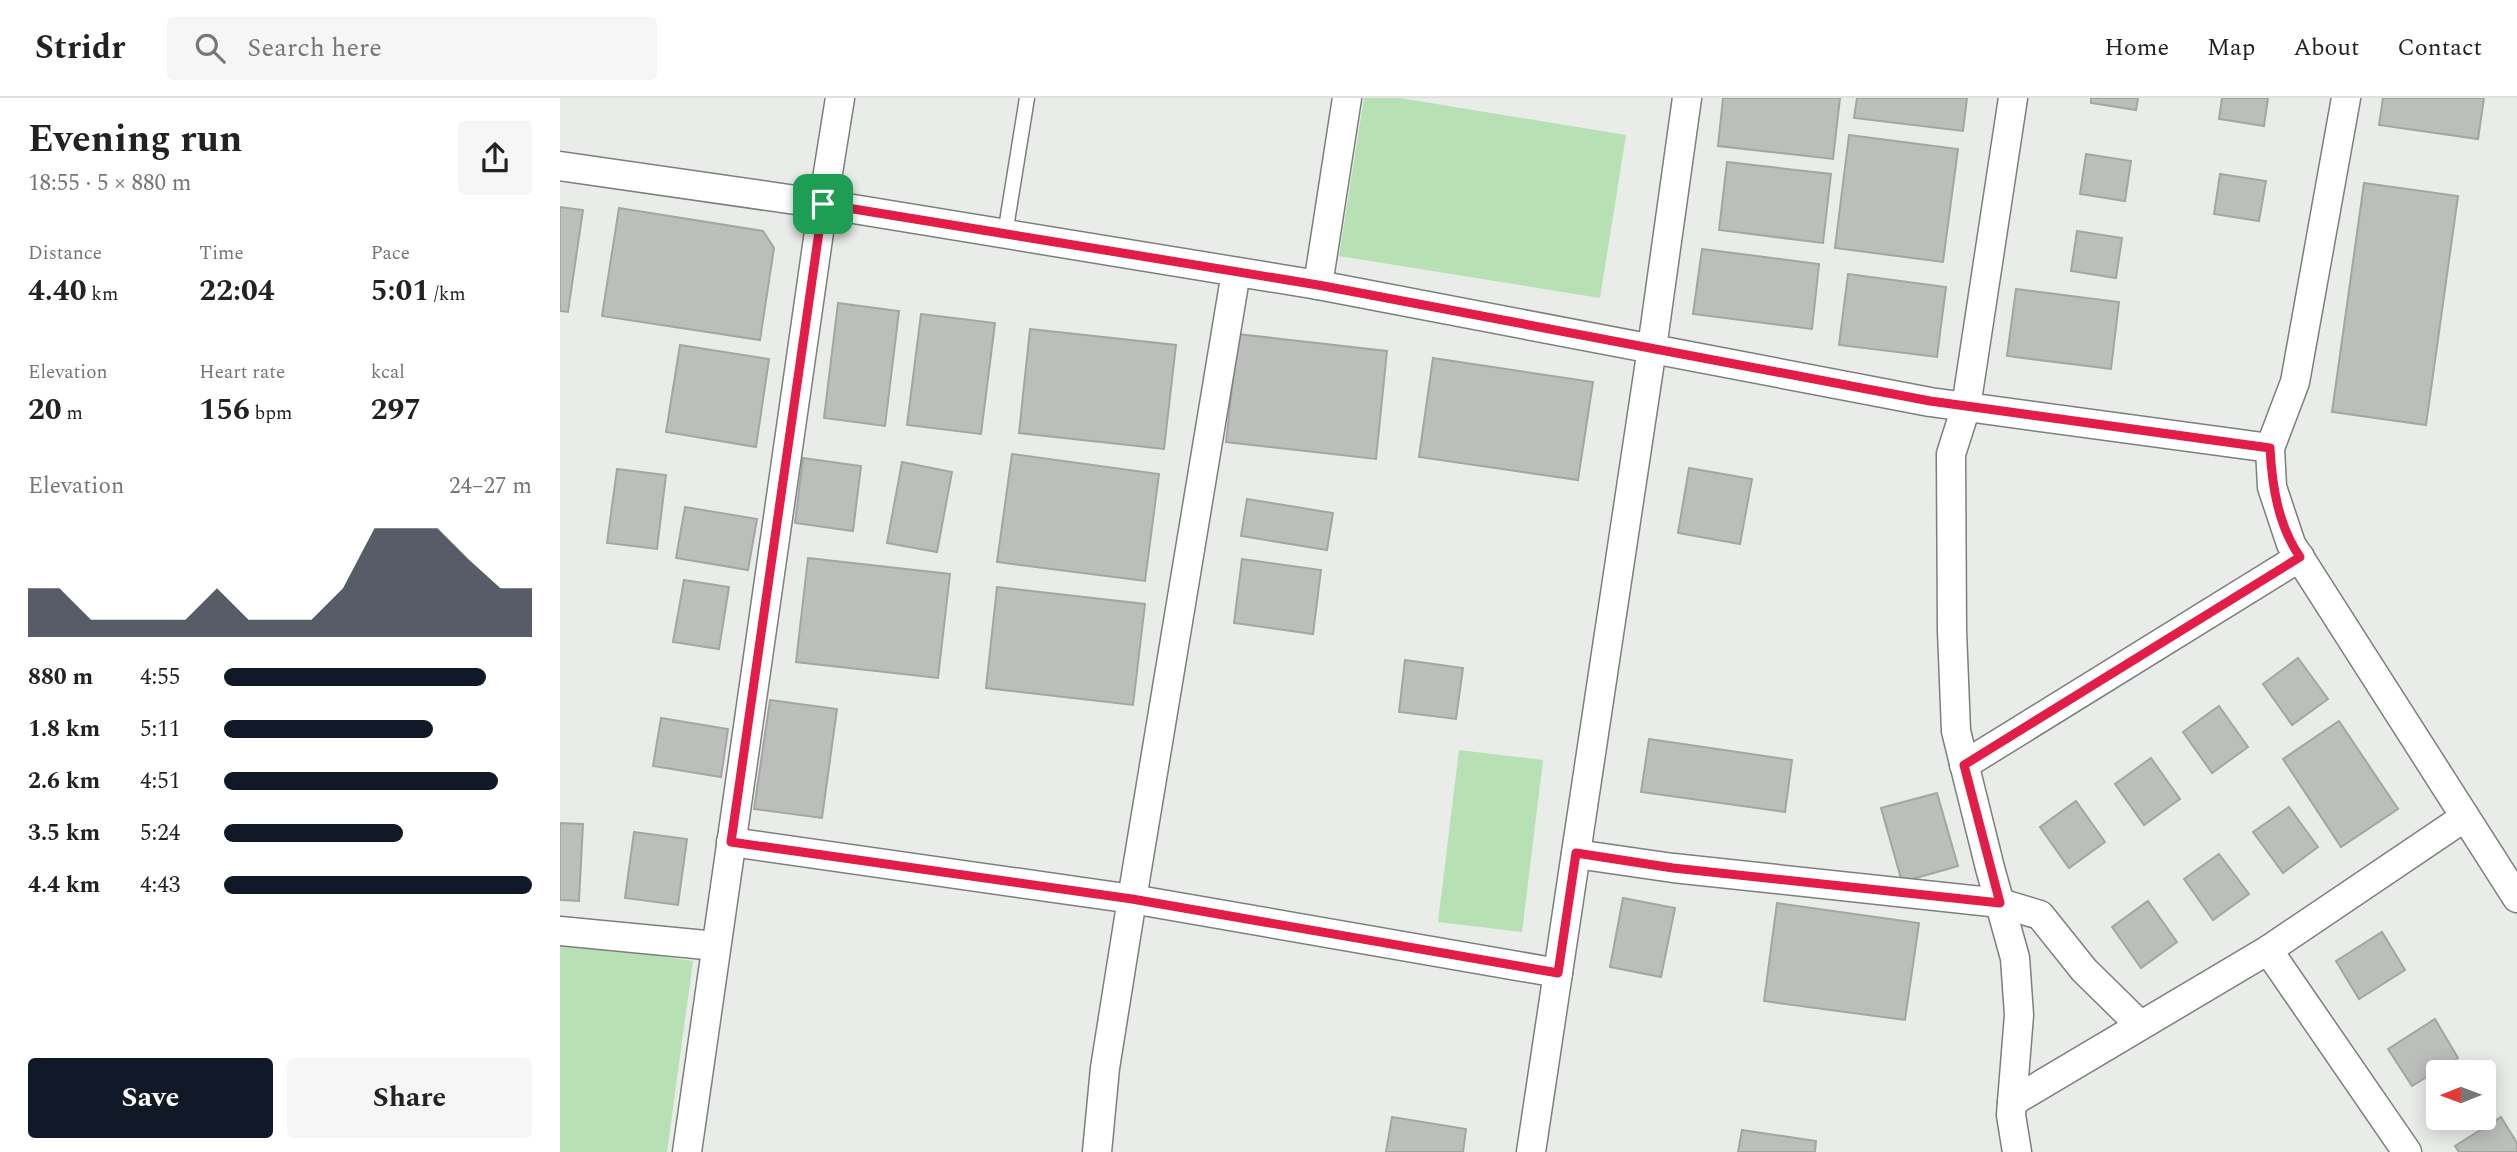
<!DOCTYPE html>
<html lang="en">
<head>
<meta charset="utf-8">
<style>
	:root { --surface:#fff; --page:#f6f6f6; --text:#222; --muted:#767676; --line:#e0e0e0; --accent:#111827 }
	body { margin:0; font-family:Spectral,serif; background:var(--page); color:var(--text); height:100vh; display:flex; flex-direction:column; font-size:26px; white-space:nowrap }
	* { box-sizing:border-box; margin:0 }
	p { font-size:23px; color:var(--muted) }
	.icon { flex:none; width:38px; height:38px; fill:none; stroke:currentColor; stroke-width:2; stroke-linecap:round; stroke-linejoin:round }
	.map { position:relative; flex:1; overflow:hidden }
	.panel { display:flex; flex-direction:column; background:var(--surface); width:560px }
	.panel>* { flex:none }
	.needle { width:46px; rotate:269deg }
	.tools { position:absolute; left:1866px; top:962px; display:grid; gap:14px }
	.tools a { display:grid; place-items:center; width:70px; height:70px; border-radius:7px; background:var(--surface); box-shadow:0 4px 18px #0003; font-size:35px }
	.pin { position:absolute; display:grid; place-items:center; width:60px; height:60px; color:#fff; margin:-30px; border-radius:14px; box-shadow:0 4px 10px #0006 }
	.round { display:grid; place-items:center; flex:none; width:74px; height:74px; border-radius:7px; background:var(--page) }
	.head { display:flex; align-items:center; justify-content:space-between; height:119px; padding:0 28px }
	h1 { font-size:38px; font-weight:700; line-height:52px }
	.figures { display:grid; grid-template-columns:repeat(3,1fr); gap:10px; height:119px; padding:7px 28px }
	.figures div { display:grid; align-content:center }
	.figures b { font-size:30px; font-weight:700 }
	.figures small { font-size:19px; font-weight:400 }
	.figures p { font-size:19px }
	.chart { height:196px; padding:14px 28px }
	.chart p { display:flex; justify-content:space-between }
	.chart svg { width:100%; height:126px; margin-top:7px; fill:var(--accent); opacity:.7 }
	.action { display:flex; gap:14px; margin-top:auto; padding:14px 28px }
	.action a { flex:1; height:80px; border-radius:7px; background:var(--accent); color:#fff; font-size:28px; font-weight:700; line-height:80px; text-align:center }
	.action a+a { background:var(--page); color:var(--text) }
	ul { padding:0 28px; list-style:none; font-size:23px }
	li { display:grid; grid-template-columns:112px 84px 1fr; align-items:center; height:52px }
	li i { height:18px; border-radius:9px; background:var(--accent) }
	header { display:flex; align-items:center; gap:42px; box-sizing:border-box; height:98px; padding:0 35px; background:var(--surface); border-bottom:2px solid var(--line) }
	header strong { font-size:33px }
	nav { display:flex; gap:38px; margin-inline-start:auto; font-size:24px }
	.search { width:490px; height:63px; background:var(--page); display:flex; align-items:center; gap:18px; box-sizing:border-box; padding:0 24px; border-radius:7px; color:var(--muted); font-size:26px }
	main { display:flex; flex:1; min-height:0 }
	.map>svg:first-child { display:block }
	.green { fill:#b7e0b5 }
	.building { fill:#bbbeba; stroke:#a3a6a3; stroke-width:2 }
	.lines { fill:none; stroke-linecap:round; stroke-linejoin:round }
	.service-casing { stroke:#7c7f7c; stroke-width:17 }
	.minor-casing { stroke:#7c7f7c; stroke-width:31 }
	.service { stroke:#fff; stroke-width:14 }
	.minor { stroke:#fff; stroke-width:28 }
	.route-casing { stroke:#fff; stroke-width:14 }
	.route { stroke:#e11d48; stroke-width:9 }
</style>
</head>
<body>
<header>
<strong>Stridr</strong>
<div class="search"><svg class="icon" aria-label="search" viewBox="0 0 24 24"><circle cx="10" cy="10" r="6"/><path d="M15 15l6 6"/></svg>Search here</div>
<nav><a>Home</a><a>Map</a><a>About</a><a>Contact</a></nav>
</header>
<main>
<section class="panel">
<div class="head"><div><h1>Evening run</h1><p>18:55 · 5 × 880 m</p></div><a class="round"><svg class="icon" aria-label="share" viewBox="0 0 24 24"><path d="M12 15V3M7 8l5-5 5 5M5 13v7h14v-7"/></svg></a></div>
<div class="figures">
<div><p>Distance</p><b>4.40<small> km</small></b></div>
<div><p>Time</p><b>22:04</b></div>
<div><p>Pace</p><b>5:01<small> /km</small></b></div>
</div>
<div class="figures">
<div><p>Elevation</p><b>20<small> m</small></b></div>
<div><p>Heart rate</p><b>156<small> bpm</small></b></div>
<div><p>kcal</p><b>297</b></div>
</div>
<div class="chart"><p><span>Elevation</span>24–27 m</p>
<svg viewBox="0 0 160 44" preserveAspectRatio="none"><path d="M0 44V27L10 27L20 38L30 38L40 38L50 38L60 27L70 38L80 38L90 38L100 27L110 6L120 6L130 6L140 17L150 27L160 27V44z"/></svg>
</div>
<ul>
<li><b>880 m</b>4:55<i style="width:85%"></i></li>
<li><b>1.8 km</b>5:11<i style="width:68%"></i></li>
<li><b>2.6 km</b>4:51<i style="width:89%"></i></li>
<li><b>3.5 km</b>5:24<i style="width:58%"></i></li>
<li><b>4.4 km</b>4:43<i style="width:100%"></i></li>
</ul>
<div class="action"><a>Save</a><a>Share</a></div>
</section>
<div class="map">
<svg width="1957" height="1054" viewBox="0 0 1957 1054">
	<rect width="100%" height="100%" fill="#e9ece9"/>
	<g class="green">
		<path d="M 804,0 L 840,0 L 1066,37 L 1040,200 L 779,158 Z"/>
		<path d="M 899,652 L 983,662 L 962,834 L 878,824 Z"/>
		<path d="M 0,844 L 133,863 L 107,1054 L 0,1054 Z"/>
	</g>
	<g class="building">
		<path d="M 1163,0 L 1280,0 L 1273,61 L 1158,48 Z"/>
		<path d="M 1297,0 L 1407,0 L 1403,33 L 1294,20 Z"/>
		<path d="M 1531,0 L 1578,0 L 1576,12 L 1531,5 Z"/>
		<path d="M 1662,0 L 1708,0 L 1704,28 L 1659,21 Z"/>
		<path d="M 1823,0 L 1924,0 L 1918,41 L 1819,27 Z"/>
		<path d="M 1289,37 L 1398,51 L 1383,164 L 1275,150 Z"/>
		<path d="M 1526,56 L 1571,63 L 1565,103 L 1520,96 Z"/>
		<path d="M 1167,64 L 1271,76 L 1263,145 L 1159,132 Z"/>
		<path d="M 1660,76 L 1706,83 L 1699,123 L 1654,116 Z"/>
		<path d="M 1804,85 L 1898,98 L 1866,327 L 1772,314 Z"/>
		<path d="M 0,109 L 23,112 L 8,214 L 0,213 Z"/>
		<path d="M 59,110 L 203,133 L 214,150 L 200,242 L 42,218 Z"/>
		<path d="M 1517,133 L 1562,140 L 1556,180 L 1511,173 Z"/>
		<path d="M 1142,151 L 1259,166 L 1252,231 L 1133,216 Z"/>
		<path d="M 1288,176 L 1386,189 L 1377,259 L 1279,247 Z"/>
		<path d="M 1456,191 L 1559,204 L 1551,271 L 1447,258 Z"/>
		<path d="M 278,205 L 339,213 L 325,328 L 264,320 Z"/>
		<path d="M 361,216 L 435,225 L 421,336 L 347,327 Z"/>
		<path d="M 470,231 L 616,247 L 604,351 L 459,335 Z"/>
		<path d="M 678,236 L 827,253 L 816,361 L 666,344 Z"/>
		<path d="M 120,247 L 209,261 L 196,349 L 106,334 Z"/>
		<path d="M 873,260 L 1033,284 L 1018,382 L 859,359 Z"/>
		<path d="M 452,356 L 599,376 L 585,483 L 437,464 Z"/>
		<path d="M 243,360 L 301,368 L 293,433 L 235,425 Z"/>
		<path d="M 342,364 L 392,374 L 377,454 L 327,445 Z"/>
		<path d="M 1129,370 L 1192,381 L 1180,446 L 1118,435 Z"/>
		<path d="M 57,371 L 106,377 L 97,451 L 47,445 Z"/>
		<path d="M 687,401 L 773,415 L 767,452 L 681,438 Z"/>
		<path d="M 125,409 L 197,421 L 188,472 L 116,460 Z"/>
		<path d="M 248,460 L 390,476 L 378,580 L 236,564 Z"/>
		<path d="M 682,461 L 761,472 L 753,536 L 674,525 Z"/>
		<path d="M 124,482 L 169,489 L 159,551 L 113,544 Z"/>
		<path d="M 437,489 L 585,506 L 573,607 L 426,590 Z"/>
		<path d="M 1738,560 L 1768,601 L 1732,627 L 1703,586 Z"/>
		<path d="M 845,562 L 903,570 L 896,621 L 839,614 Z"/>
		<path d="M 210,602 L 277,611 L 262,720 L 194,711 Z"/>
		<path d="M 1659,608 L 1688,649 L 1652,675 L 1623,634 Z"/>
		<path d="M 101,620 L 168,631 L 161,679 L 93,668 Z"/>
		<path d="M 1779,623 L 1838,711 L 1781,749 L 1723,661 Z"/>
		<path d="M 1089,641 L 1232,662 L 1225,714 L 1081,694 Z"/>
		<path d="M 1591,660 L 1620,701 L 1584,727 L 1555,686 Z"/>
		<path d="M 1377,695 L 1398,768 L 1342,784 L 1321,710 Z"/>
		<path d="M 1516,703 L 1545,744 L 1509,770 L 1480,729 Z"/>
		<path d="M 1729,709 L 1758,749 L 1723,775 L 1693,734 Z"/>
		<path d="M 0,725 L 23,726 L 19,803 L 0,802 Z"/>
		<path d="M 74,734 L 127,741 L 118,807 L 65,800 Z"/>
		<path d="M 1659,756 L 1689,796 L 1653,822 L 1624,781 Z"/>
		<path d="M 1063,800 L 1115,810 L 1101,879 L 1050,869 Z"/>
		<path d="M 1588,803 L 1617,844 L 1581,870 L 1552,829 Z"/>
		<path d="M 1217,805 L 1359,825 L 1345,922 L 1204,903 Z"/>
		<path d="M 1822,834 L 1845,872 L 1799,901 L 1776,863 Z"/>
		<path d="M 1875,921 L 1898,960 L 1852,988 L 1828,951 Z"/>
		<path d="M 832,1019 L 906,1031 L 903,1054 L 826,1054 Z"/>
		<path d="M 1941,1019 L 1957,1045 L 1957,1054 L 1899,1054 L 1895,1048 Z"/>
		<path d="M 1182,1032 L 1256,1043 L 1255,1054 L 1178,1054 Z"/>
	</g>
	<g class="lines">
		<defs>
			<path id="service" d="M 445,136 L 467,0"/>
			<g id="minor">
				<path d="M 1453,0 L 1406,309 L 1391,356 L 1392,533 L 1396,633 L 1430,770 L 1455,860 L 1459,917 L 1451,1017 L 1457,1054"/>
				<path d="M 1786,0 L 1735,284 L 1710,350 L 1712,389 L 1731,446 L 1957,800"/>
				<path d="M 0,68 L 263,106 L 758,187 L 1370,304 L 1710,350"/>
				<path d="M 758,187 L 787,0"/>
				<path d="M 1404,667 L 1740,459"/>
				<path d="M 171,744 L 572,801 L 998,875"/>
				<path d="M 1016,756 L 1113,770 L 1440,805 L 1480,817 L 1524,872 L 1580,927"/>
				<path d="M 0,833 L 156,848"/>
				<path d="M 1708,852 L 1847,1054"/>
				<path d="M 1452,1004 L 1708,852 L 1905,719"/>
				<path d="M 127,1054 L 263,106 L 280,0"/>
				<path d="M 537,1054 L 545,970 L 572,801 L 676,174"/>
				<path d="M 971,1054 L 1092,250 L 1127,0"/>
			</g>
		</defs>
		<use href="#service" class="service-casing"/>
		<use href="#minor" class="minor-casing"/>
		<use href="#service" class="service"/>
		<use href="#minor" class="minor"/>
	</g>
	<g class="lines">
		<defs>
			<path id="route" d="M 263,106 L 758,187 L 1370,303 L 1710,350 C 1712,388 1718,427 1740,459 L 1404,667 L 1440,805 L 1113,770 L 1016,755 L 998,875 L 572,801 L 171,744 Z"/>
		</defs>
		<use href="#route" class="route-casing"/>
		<use href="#route" class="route"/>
	</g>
</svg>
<div class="tools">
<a><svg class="needle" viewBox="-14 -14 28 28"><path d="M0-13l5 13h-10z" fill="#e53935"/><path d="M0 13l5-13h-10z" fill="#767676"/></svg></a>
</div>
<div class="pin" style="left:263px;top:106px;background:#1e9e55"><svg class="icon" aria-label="arrive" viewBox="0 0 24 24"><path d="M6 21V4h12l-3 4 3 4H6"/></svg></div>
</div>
</main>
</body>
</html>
